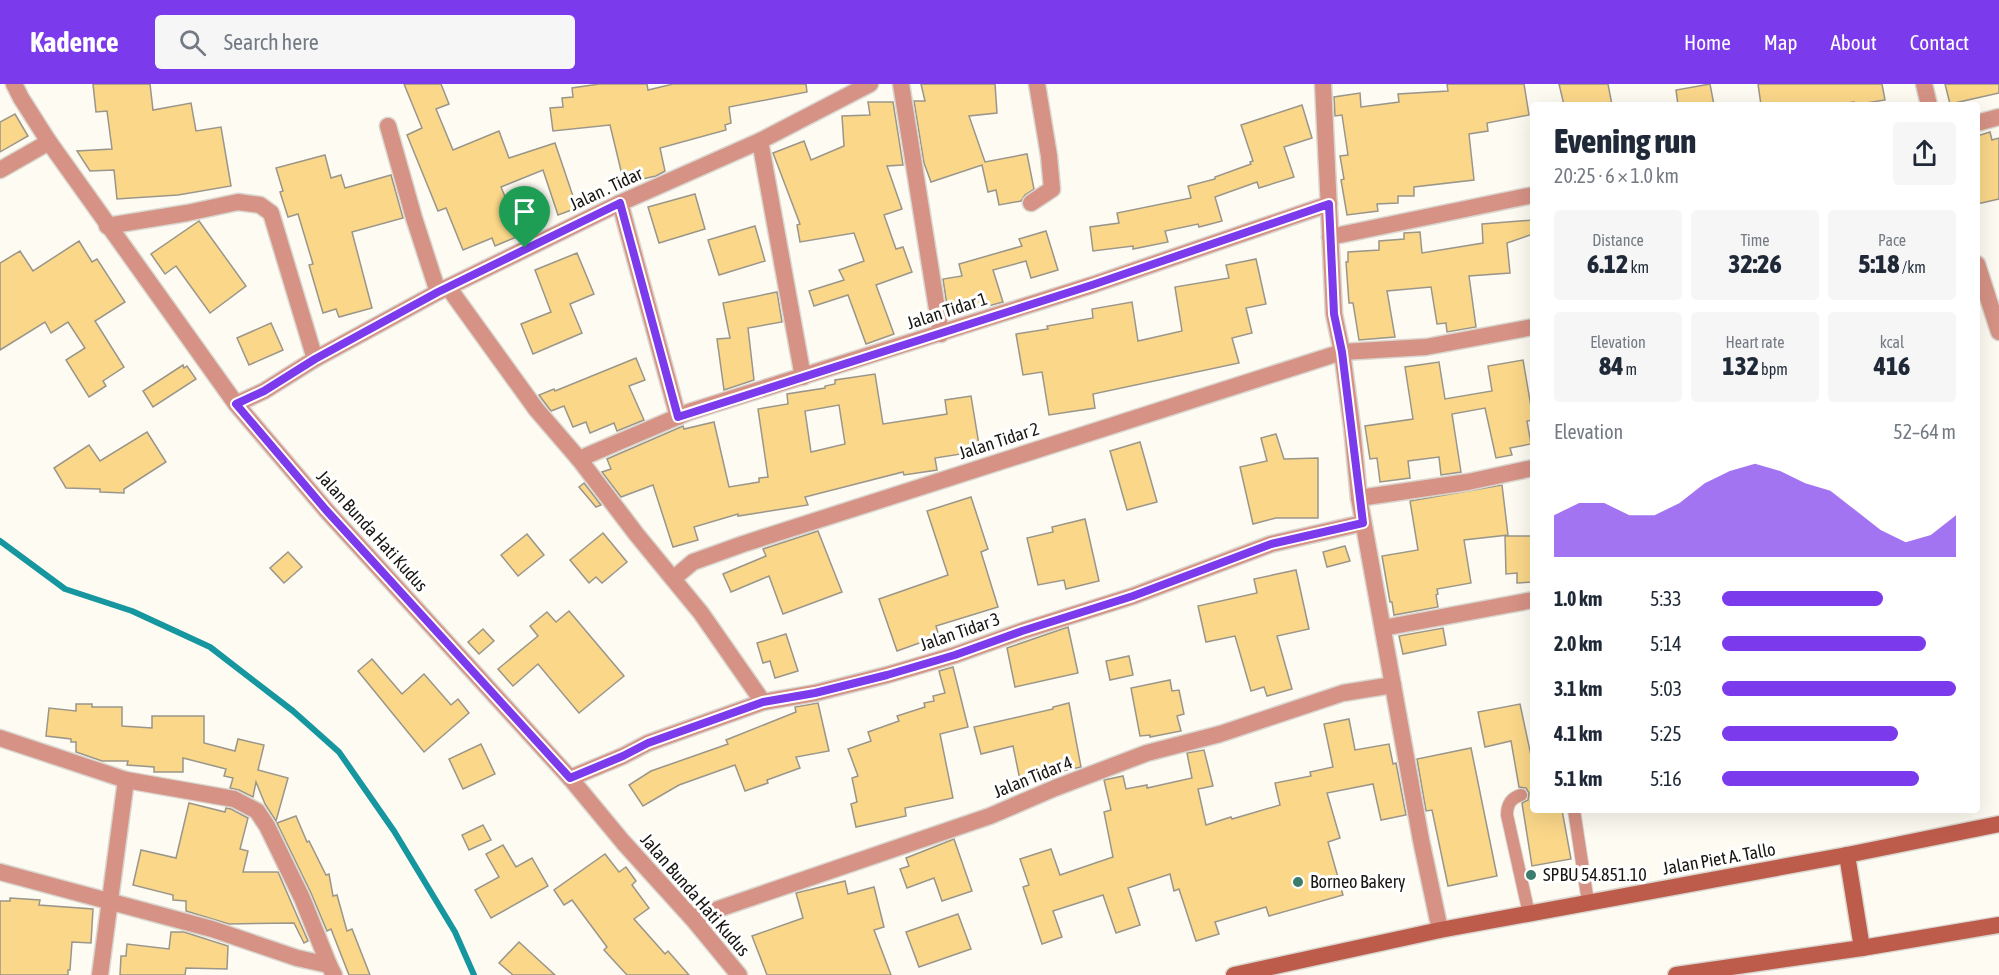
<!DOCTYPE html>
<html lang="en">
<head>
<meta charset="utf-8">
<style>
	:root { --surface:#fff; --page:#f6f6f7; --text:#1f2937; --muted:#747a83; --accent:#7c3aed }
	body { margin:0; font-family:"Asap Condensed",sans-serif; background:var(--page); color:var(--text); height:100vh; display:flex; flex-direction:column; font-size:22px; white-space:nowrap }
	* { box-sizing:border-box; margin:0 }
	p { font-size:20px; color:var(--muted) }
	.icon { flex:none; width:33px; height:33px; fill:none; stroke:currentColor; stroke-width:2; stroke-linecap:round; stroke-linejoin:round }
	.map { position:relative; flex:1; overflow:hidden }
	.panel { position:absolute; left:1530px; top:18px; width:450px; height:711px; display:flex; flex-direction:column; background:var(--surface); border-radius:6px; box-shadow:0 6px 24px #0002 }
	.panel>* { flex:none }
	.pin { position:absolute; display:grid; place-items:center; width:51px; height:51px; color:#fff; margin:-62px -26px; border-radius:50% 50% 50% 0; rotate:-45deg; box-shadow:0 0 6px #0007 }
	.pin .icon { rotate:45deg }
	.round { display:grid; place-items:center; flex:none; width:63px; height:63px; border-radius:6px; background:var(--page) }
	.headline { display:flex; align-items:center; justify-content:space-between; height:102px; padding:0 24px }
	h1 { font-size:33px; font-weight:800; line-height:45px }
	.metrics { display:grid; grid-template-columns:repeat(3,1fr); gap:9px; height:102px; padding:6px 24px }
	.metrics div { display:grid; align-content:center; border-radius:6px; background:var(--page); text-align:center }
	.metrics b { font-size:26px; font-weight:800 }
	.metrics small { font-size:16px; font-weight:400 }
	.metrics p { font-size:16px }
	.chart { height:168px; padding:12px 24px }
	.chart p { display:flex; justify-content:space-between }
	.chart svg { width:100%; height:108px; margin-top:6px; fill:var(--accent); opacity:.7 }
	ul { padding:0 24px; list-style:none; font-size:20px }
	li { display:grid; grid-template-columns:96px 72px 1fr; align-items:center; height:45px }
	li i { height:15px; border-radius:8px; background:var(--accent) }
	header { display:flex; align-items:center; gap:36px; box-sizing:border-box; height:84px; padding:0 30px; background:var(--accent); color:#fff }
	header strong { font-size:28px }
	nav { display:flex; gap:33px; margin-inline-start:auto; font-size:21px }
	.search { width:420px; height:54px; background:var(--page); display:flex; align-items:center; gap:15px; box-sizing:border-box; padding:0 21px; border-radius:6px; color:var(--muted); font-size:22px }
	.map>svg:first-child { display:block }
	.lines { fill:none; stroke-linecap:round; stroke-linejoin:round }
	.stream { stroke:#16969f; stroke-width:6 }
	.building { fill:#fad789; stroke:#9b968a; stroke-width:1.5; fill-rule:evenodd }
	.service-casing { stroke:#d9d7cf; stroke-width:14 }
	.minor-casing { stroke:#d9d7cf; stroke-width:19 }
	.tertiary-casing { stroke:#d9d7cf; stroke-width:19 }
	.secondary-casing { stroke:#d9d7cf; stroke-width:19 }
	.service { stroke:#d69285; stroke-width:12 }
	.minor { stroke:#d69285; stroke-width:16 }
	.tertiary { stroke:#d69285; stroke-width:16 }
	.secondary { stroke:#be5c4c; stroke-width:16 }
	.route-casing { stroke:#fff; stroke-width:12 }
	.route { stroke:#7c3aed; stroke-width:8 }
	.poi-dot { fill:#3b7c6c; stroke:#fff; stroke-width:2 }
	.labels { text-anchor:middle; stroke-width:6; stroke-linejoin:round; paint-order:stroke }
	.street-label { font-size:18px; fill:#191713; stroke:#fff }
	.poi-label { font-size:18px; fill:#191713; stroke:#fff; text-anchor:start }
</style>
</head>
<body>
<header>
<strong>Kadence</strong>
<div class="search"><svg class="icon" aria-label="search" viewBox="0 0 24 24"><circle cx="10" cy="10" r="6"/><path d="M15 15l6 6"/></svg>Search here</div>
<nav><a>Home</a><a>Map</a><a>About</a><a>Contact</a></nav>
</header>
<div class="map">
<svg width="1999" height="891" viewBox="0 0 1999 891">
	<rect width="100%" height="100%" fill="#fefbf3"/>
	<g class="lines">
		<path class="stream" d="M 0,457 L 65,505 L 132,527 L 210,563 L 293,627 L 339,668 L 394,747 L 455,848 L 474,891"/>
	</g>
	<g class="building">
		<path d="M 93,0 L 150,0 L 153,26 L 191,19 L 196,47 L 221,43 L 231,102 L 178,111 L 117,115 L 114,86 L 90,87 L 77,67 L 112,65 L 107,27 L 96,28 Z"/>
		<path d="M 404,0 L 441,0 L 449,20 L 436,25 L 453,66 L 499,47 L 509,74 L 555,59 L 577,124 L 558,131 L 543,86 L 501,103 L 521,151 L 495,162 L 492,154 L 463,166 L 446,124 L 438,127 L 407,51 L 422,44 Z"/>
		<path d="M 599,0 L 647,0 L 648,6 L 673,0 L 806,0 L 807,8 L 729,23 L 731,39 L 725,41 L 726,46 L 660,64 L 665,87 L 656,92 L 624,99 L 610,41 L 553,47 L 550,24 L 563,23 L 562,14 L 573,13 L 572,4 Z"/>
		<path d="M 921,0 L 995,0 L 997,29 L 969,32 L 985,78 L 1027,70 L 1034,105 L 1025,111 L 1021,117 L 999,121 L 996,106 L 988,108 L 982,81 L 931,98 L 924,79 L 914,17 L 925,17 Z"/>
		<path d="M 1447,0 L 1524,0 L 1529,31 L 1487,39 L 1488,47 L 1469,50 L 1474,96 L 1414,103 L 1414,112 L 1398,112 L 1398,119 L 1377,120 L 1378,127 L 1347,131 L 1341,96 L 1344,95 L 1340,72 L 1348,71 L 1342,31 L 1335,32 L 1334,13 L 1360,9 L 1361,23 L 1399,18 L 1398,10 L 1448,7 Z"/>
		<path d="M 1559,0 L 1608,0 L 1612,21 L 1564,21 Z"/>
		<path d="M 1710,0 L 1714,21 L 1678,21 L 1676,6 Z"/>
		<path d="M 1758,0 L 1882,0 L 1885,16 L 1854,21 L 1854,18 L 1837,21 L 1761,21 Z"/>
		<path d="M 1945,0 L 1999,0 L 1999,9 L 1950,20 Z"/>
		<path d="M 868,18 L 893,18 L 903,81 L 887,82 L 902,125 L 884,131 L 896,165 L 903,163 L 912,188 L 876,201 L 894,250 L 866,260 L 848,211 L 814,222 L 809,207 L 844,196 L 839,186 L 864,177 L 854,149 L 800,158 L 797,141 L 800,140 L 773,69 L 804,57 L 811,76 L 844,62 L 842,32 L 870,31 Z"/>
		<path d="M 1302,21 L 1312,54 L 1284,63 L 1294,93 L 1259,104 L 1257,98 L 1215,113 L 1222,137 L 1199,143 L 1198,140 L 1165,147 L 1168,158 L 1133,165 L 1133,162 L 1093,167 L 1090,143 L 1119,139 L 1117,129 L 1191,114 L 1188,102 L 1215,95 L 1215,93 L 1251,80 L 1250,78 L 1253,77 L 1241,41 Z"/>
		<path d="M 15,30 L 28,52 L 0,68 L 0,38 Z"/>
		<path d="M 1990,48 L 1992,56 L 1999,54 L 1999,115 L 1977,120 L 1977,52 Z"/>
		<path d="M 325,71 L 331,94 L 341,91 L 345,104 L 391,91 L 403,134 L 352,148 L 372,224 L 339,233 L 336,225 L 323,229 L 309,181 L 313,180 L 298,130 L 288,133 L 280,108 L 283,107 L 276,84 Z"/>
		<path d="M 695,110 L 705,145 L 659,159 L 648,123 Z"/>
		<path d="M 1533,136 L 1533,150 L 1507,159 L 1510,189 L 1469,192 L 1476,243 L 1447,248 L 1446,239 L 1437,240 L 1431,203 L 1387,207 L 1395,253 L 1359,256 L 1353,219 L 1349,219 L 1346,178 L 1348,178 L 1348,168 L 1379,166 L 1379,157 L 1404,155 L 1404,149 L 1420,148 L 1422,169 L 1483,159 L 1482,140 Z"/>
		<path d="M 199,137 L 246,202 L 210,229 L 176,182 L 165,190 L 151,170 Z"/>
		<path d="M 755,142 L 765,177 L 719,191 L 708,156 Z"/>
		<path d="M 1046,147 L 1058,186 L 1031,194 L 1026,177 L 993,186 L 1003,218 L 981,224 L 980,223 L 948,228 L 943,195 L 962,192 L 959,180 L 1022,162 L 1019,155 Z"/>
		<path d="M 79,157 L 92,178 L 97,175 L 125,218 L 95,237 L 124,283 L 103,297 L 106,302 L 89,313 L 66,276 L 85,264 L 68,238 L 51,249 L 45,238 L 0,266 L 0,179 L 20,167 L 33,187 Z"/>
		<path d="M 577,169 L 594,210 L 570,220 L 582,249 L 533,270 L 521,240 L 551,228 L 535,186 Z"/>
		<path d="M 1256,175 L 1266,220 L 1246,224 L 1252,249 L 1232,254 L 1239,279 L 1093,310 L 1095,324 L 1049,331 L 1042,288 L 1023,291 L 1016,250 L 1048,245 L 1047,242 L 1093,234 L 1092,225 L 1132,218 L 1138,257 L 1182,247 L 1175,203 L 1229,194 L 1226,181 Z"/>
		<path d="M 777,208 L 782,238 L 748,244 L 754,296 L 724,306 L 717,255 L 730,254 L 723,219 Z"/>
		<path d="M 271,239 L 283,266 L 249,281 L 237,254 Z"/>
		<path d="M 636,274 L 645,296 L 629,302 L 644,336 L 617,347 L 614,339 L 590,349 L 586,338 L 573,343 L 564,322 L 551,327 L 539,311 L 554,305 L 555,307 Z"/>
		<path d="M 1523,276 L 1533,334 L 1533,336 L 1527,337 L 1531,360 L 1510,364 L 1512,371 L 1496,374 L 1485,324 L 1452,330 L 1461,388 L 1441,391 L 1439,373 L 1408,377 L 1410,394 L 1380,398 L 1377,374 L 1370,375 L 1365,342 L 1413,335 L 1405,283 L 1439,278 L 1445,315 L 1492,307 L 1488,282 Z"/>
		<path d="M 183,281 L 184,284 L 187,282 L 196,295 L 153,323 L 143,307 Z"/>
		<path d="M 875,290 L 883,340 L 947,330 L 945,316 L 971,312 L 980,367 L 935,374 L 937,386 L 904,391 L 903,388 L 805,413 L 808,421 L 738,432 L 738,430 L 694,443 L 698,456 L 673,463 L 653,401 L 621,413 L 602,388 L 611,385 L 607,375 L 683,342 L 684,345 L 714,338 L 729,403 L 759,398 L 759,394 L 768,393 L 758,325 L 788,320 L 787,310 L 825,304 L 825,302 L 835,300 L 835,296 ZM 839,321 L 845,360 L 811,368 L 805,327 Z"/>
		<path d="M 147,348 L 166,378 L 124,405 L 124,409 L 100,408 L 100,405 L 66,404 L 54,384 L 89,361 L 100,377 Z"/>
		<path d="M 1276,350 L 1284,375 L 1318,374 L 1318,434 L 1276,434 L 1253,440 L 1240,383 L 1267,377 L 1261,354 Z"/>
		<path d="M 1140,358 L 1157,418 L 1127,426 L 1110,367 Z"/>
		<path d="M 584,399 L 601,421 L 596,423 L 579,403 Z"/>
		<path d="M 1502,401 L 1508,451 L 1464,456 L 1471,499 L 1437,505 L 1438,510 L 1436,511 L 1438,523 L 1394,531 L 1392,518 L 1390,518 L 1382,472 L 1418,466 L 1410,417 Z"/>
		<path d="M 971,413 L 988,465 L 981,468 L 998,523 L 936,542 L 939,552 L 897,567 L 879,515 L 948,491 L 927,427 Z"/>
		<path d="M 1085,435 L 1099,497 L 1066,505 L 1064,496 L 1038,501 L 1027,454 L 1053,448 L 1052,443 Z"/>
		<path d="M 818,447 L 842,508 L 783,530 L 769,492 L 731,508 L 723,490 L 766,472 L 763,465 Z"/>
		<path d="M 603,449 L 627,478 L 602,499 L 596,493 L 589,499 L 570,476 Z"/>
		<path d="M 527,450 L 544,471 L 518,492 L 501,471 Z"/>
		<path d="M 1505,452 L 1533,452 L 1533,498 L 1517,499 L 1517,489 L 1506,490 Z"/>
		<path d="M 1345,462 L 1350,477 L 1327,483 L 1323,468 Z"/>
		<path d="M 288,468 L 302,483 L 284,499 L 270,484 Z"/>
		<path d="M 1296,486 L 1309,545 L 1277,552 L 1292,605 L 1267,612 L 1264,603 L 1251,607 L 1235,552 L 1206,558 L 1198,522 L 1257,509 L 1254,495 Z"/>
		<path d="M 569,527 L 624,592 L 579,629 L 538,580 L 513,602 L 498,585 L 538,552 L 530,542 L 547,528 L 556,538 Z"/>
		<path d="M 1068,543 L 1078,589 L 1015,603 L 1007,564 Z"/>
		<path d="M 1443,544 L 1446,561 L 1403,570 L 1399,552 Z"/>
		<path d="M 483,545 L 494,557 L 479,570 L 468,558 Z"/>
		<path d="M 786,550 L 798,587 L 775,594 L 770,577 L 763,579 L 757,559 Z"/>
		<path d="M 1129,572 L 1133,591 L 1110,596 L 1106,577 Z"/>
		<path d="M 372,575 L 402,610 L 424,590 L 451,621 L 458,615 L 469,629 L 424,668 L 358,587 Z"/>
		<path d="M 953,583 L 968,643 L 940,650 L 953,714 L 905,724 L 906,732 L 856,743 L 851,720 L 857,718 L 852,694 L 858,692 L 848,665 L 871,657 L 868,648 L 899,637 L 897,632 L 925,623 L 924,619 L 934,617 L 933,612 L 945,609 L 939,587 Z"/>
		<path d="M 1170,596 L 1172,607 L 1179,606 L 1184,630 L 1177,632 L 1181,647 L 1150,653 L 1150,651 L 1140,652 L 1131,604 Z"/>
		<path d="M 818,619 L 829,667 L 796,673 L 800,684 L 767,696 L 768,699 L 745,707 L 735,681 L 679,701 L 643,722 L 629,701 L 651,687 L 728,660 L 726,656 L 796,628 L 795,623 Z"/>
		<path d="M 1069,619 L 1081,683 L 1020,696 L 1013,662 L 981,670 L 974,643 L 1053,625 L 1053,623 Z"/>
		<path d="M 76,620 L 92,620 L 92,623 L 122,623 L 122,642 L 152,644 L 152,632 L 204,632 L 204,659 L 235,667 L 238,655 L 264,661 L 258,686 L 288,694 L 276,737 L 265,720 L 256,698 L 253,713 L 239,706 L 230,704 L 233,694 L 224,692 L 226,685 L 183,674 L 183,688 L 154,688 L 154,683 L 127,681 L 128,677 L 102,677 L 76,668 L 76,658 L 71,658 L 71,655 L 46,652 L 49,624 L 76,627 Z"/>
		<path d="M 1520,620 L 1533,681 L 1533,726 L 1562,726 L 1571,775 L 1532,782 L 1522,719 L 1528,716 L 1529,709 L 1526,704 L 1519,703 L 1511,657 L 1485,663 L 1478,628 Z"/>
		<path d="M 1349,635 L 1355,666 L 1389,660 L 1393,680 L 1396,679 L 1406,731 L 1381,736 L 1373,700 L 1327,709 L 1340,754 L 1328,758 L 1343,811 L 1269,832 L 1266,823 L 1215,838 L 1219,850 L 1196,857 L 1179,805 L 1174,807 L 1170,790 L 1128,804 L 1140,841 L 1116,849 L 1103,811 L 1053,827 L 1062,853 L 1042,860 L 1023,803 L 1029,801 L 1020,775 L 1051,765 L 1060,791 L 1113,773 L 1104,728 L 1111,726 L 1104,696 L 1123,692 L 1126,705 L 1147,701 L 1147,704 L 1192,694 L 1187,669 L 1204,666 L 1213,702 L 1198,705 L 1206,741 L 1231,733 L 1232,735 L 1280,721 L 1275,699 L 1311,692 L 1310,688 L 1333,683 L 1324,640 Z"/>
		<path d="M 481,660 L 495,690 L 463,705 L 449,675 Z"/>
		<path d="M 1471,664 L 1497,792 L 1448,802 L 1432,726 L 1426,727 L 1417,675 Z"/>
		<path d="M 189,719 L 225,728 L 226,724 L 231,725 L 248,734 L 240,765 L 248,767 L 243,788 L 278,788 L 308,857 L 304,859 L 294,839 L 229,840 L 186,827 L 186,817 L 173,816 L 173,811 L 133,801 L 141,766 L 176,774 Z"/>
		<path d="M 296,732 L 307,758 L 309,757 L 326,791 L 329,790 L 333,812 L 337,811 L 347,847 L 352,845 L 370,891 L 349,891 L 331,845 L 327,847 L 311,809 L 277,739 Z"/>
		<path d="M 483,741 L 491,756 L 469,766 L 462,751 Z"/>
		<path d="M 954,755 L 972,807 L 942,817 L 934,794 L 907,804 L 900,785 L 909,782 L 906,774 Z"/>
		<path d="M 503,761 L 516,783 L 532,774 L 548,802 L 491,834 L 475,806 L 499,793 L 486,770 Z"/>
		<path d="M 605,770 L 619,788 L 626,783 L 636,797 L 632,801 L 649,824 L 634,835 L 665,870 L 668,867 L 689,891 L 627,891 L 604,866 L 607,863 L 572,816 L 564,821 L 554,806 Z"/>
		<path d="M 845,797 L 848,810 L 874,803 L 884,843 L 874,846 L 891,891 L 767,891 L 752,852 L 803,834 L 796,809 Z"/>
		<path d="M 10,814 L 40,816 L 39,821 L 93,825 L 91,859 L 72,858 L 70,886 L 68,886 L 68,891 L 0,891 L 0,817 L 10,817 Z"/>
		<path d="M 958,830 L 971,865 L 919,883 L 906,848 Z"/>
		<path d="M 171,848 L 184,848 L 228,862 L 227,885 L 186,884 L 185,891 L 120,891 L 121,872 L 126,872 L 127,860 L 169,865 Z"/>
		<path d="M 519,858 L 555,891 L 513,891 L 499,879 Z"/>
	</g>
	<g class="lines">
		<defs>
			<g id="service">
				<path d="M 1521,711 C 1511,714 1507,720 1507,731 L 1529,830"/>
				<path d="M 1574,726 L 1588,818"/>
			</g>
			<g id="minor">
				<path d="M 901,0 L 941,250"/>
				<path d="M 1924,0 L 1929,21"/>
				<path d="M 1977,39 L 1999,33"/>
				<path d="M 388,42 L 414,134 L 438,208"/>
				<path d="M 760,57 L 803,293"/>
				<path d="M 0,86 L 49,58"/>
				<path d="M 620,119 L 678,333"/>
				<path d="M 1031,119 L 1052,105 L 1049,72 L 1037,0"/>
				<path d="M 107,142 L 187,129 L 238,118 L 260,121 L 271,129 L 315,275"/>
				<path d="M 1330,153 L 1533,111"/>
				<path d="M 1977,180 L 1999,248"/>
				<path d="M 448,203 L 536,325 L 579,375 L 637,451 L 701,529 L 763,618"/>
				<path d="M 579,375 L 689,328 L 1092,201 L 1329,120"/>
				<path d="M 1359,414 L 1468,398 L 1533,384"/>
				<path d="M 674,494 L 693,478 L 743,460 L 1342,268 L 1426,263 L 1533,243"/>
				<path d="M 1383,544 L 1533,516"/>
				<path d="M 0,654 L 126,696 L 234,715 L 257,727 L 267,742 L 302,814 L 329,881"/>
				<path d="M 570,694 L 623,672 L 648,659 L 763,618 L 815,609 L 887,591 L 955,571 L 1022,547 L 1133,512 L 1271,460 L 1363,439"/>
				<path d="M 0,788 L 212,845 L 297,874 L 329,881 L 334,891"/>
				<path d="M 692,834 L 990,732 L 1055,704 L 1147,669 L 1220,650 L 1343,609 L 1393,601"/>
				<path d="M 100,891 L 126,696"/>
			</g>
			<g id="tertiary">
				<path d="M 14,0 L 21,14 L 49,58 L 236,320 L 326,426 L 570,694 L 623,758 L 692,834 L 739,891"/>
				<path d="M 1323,0 L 1334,230 L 1342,268 L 1352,343 L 1359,414 L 1421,756 L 1440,846"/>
				<path d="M 236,320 L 264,307 L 315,275 L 438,208 L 620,119 L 760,57 L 870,0"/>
			</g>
			<g id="secondary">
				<path d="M 1847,771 L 1862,864"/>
				<path d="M 1234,891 L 1440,846 L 1847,771 L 1999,740"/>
				<path d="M 1676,891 L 1862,864 L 1999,841"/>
			</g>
		</defs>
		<use href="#service" class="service-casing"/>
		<use href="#minor" class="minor-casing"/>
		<use href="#tertiary" class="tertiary-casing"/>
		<use href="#secondary" class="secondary-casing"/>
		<use href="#service" class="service"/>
		<use href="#minor" class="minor"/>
		<use href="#tertiary" class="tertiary"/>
		<use href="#secondary" class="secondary"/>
	</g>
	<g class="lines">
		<defs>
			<path id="route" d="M 620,119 L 678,333 L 1092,201 L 1329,120 L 1334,230 L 1342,268 L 1363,439 L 1271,460 L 1133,512 L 1022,547 L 955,571 L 887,591 L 815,609 L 763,618 L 648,659 L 623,672 L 570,694 L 326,426 L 236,320 L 264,307 L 315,275 L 438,208 Z"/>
		</defs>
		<use href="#route" class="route-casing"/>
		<use href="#route" class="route"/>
	</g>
	<g class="poi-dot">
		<circle cx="1531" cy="791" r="6"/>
		<circle cx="1298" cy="798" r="6"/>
	</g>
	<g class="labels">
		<g class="street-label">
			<text transform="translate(606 105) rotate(-25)" y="6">Jalan . Tidar</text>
			<text transform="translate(947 227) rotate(-18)" y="6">Jalan Tidar 1</text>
			<text transform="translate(999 357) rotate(-18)" y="6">Jalan Tidar 2</text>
			<text transform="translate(372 447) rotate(48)" y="6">Jalan Bunda Hati Kudus</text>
			<text transform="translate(960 548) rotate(-19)" y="6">Jalan Tidar 3</text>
			<text transform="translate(1033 693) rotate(-22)" y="6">Jalan Tidar 4</text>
			<text transform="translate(1719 775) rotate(-10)" y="6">Jalan Piet A. Tallo</text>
			<text transform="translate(695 811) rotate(49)" y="6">Jalan Bunda Hati Kudus</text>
		</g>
		<g class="poi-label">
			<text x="1543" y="797">SPBU 54.851.10</text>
			<text x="1310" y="804">Borneo Bakery</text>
		</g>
	</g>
</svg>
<div class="pin" style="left:525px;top:164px;background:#1e9e55"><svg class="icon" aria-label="arrive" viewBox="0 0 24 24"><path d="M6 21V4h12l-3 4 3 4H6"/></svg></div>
<section class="panel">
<div class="headline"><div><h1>Evening run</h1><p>20:25 · 6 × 1.0 km</p></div><a class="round"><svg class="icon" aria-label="share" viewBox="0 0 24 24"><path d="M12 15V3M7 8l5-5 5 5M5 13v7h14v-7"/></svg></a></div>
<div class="metrics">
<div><p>Distance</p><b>6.12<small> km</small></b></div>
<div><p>Time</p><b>32:26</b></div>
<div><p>Pace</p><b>5:18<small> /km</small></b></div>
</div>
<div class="metrics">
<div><p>Elevation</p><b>84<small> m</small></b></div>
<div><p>Heart rate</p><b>132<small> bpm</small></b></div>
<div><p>kcal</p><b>416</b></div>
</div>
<div class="chart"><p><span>Elevation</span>52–64 m</p>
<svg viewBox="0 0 160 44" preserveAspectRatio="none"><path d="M0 44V27L10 22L20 22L30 27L40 27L50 22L60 14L70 9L80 6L90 9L100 14L110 17L120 25L130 33L140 38L150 35L160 27V44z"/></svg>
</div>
<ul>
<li><b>1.0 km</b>5:33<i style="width:69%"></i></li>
<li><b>2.0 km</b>5:14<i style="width:87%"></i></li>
<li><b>3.1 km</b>5:03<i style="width:100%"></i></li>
<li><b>4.1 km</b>5:25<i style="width:75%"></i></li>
<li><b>5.1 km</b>5:16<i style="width:84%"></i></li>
</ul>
</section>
</div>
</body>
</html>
